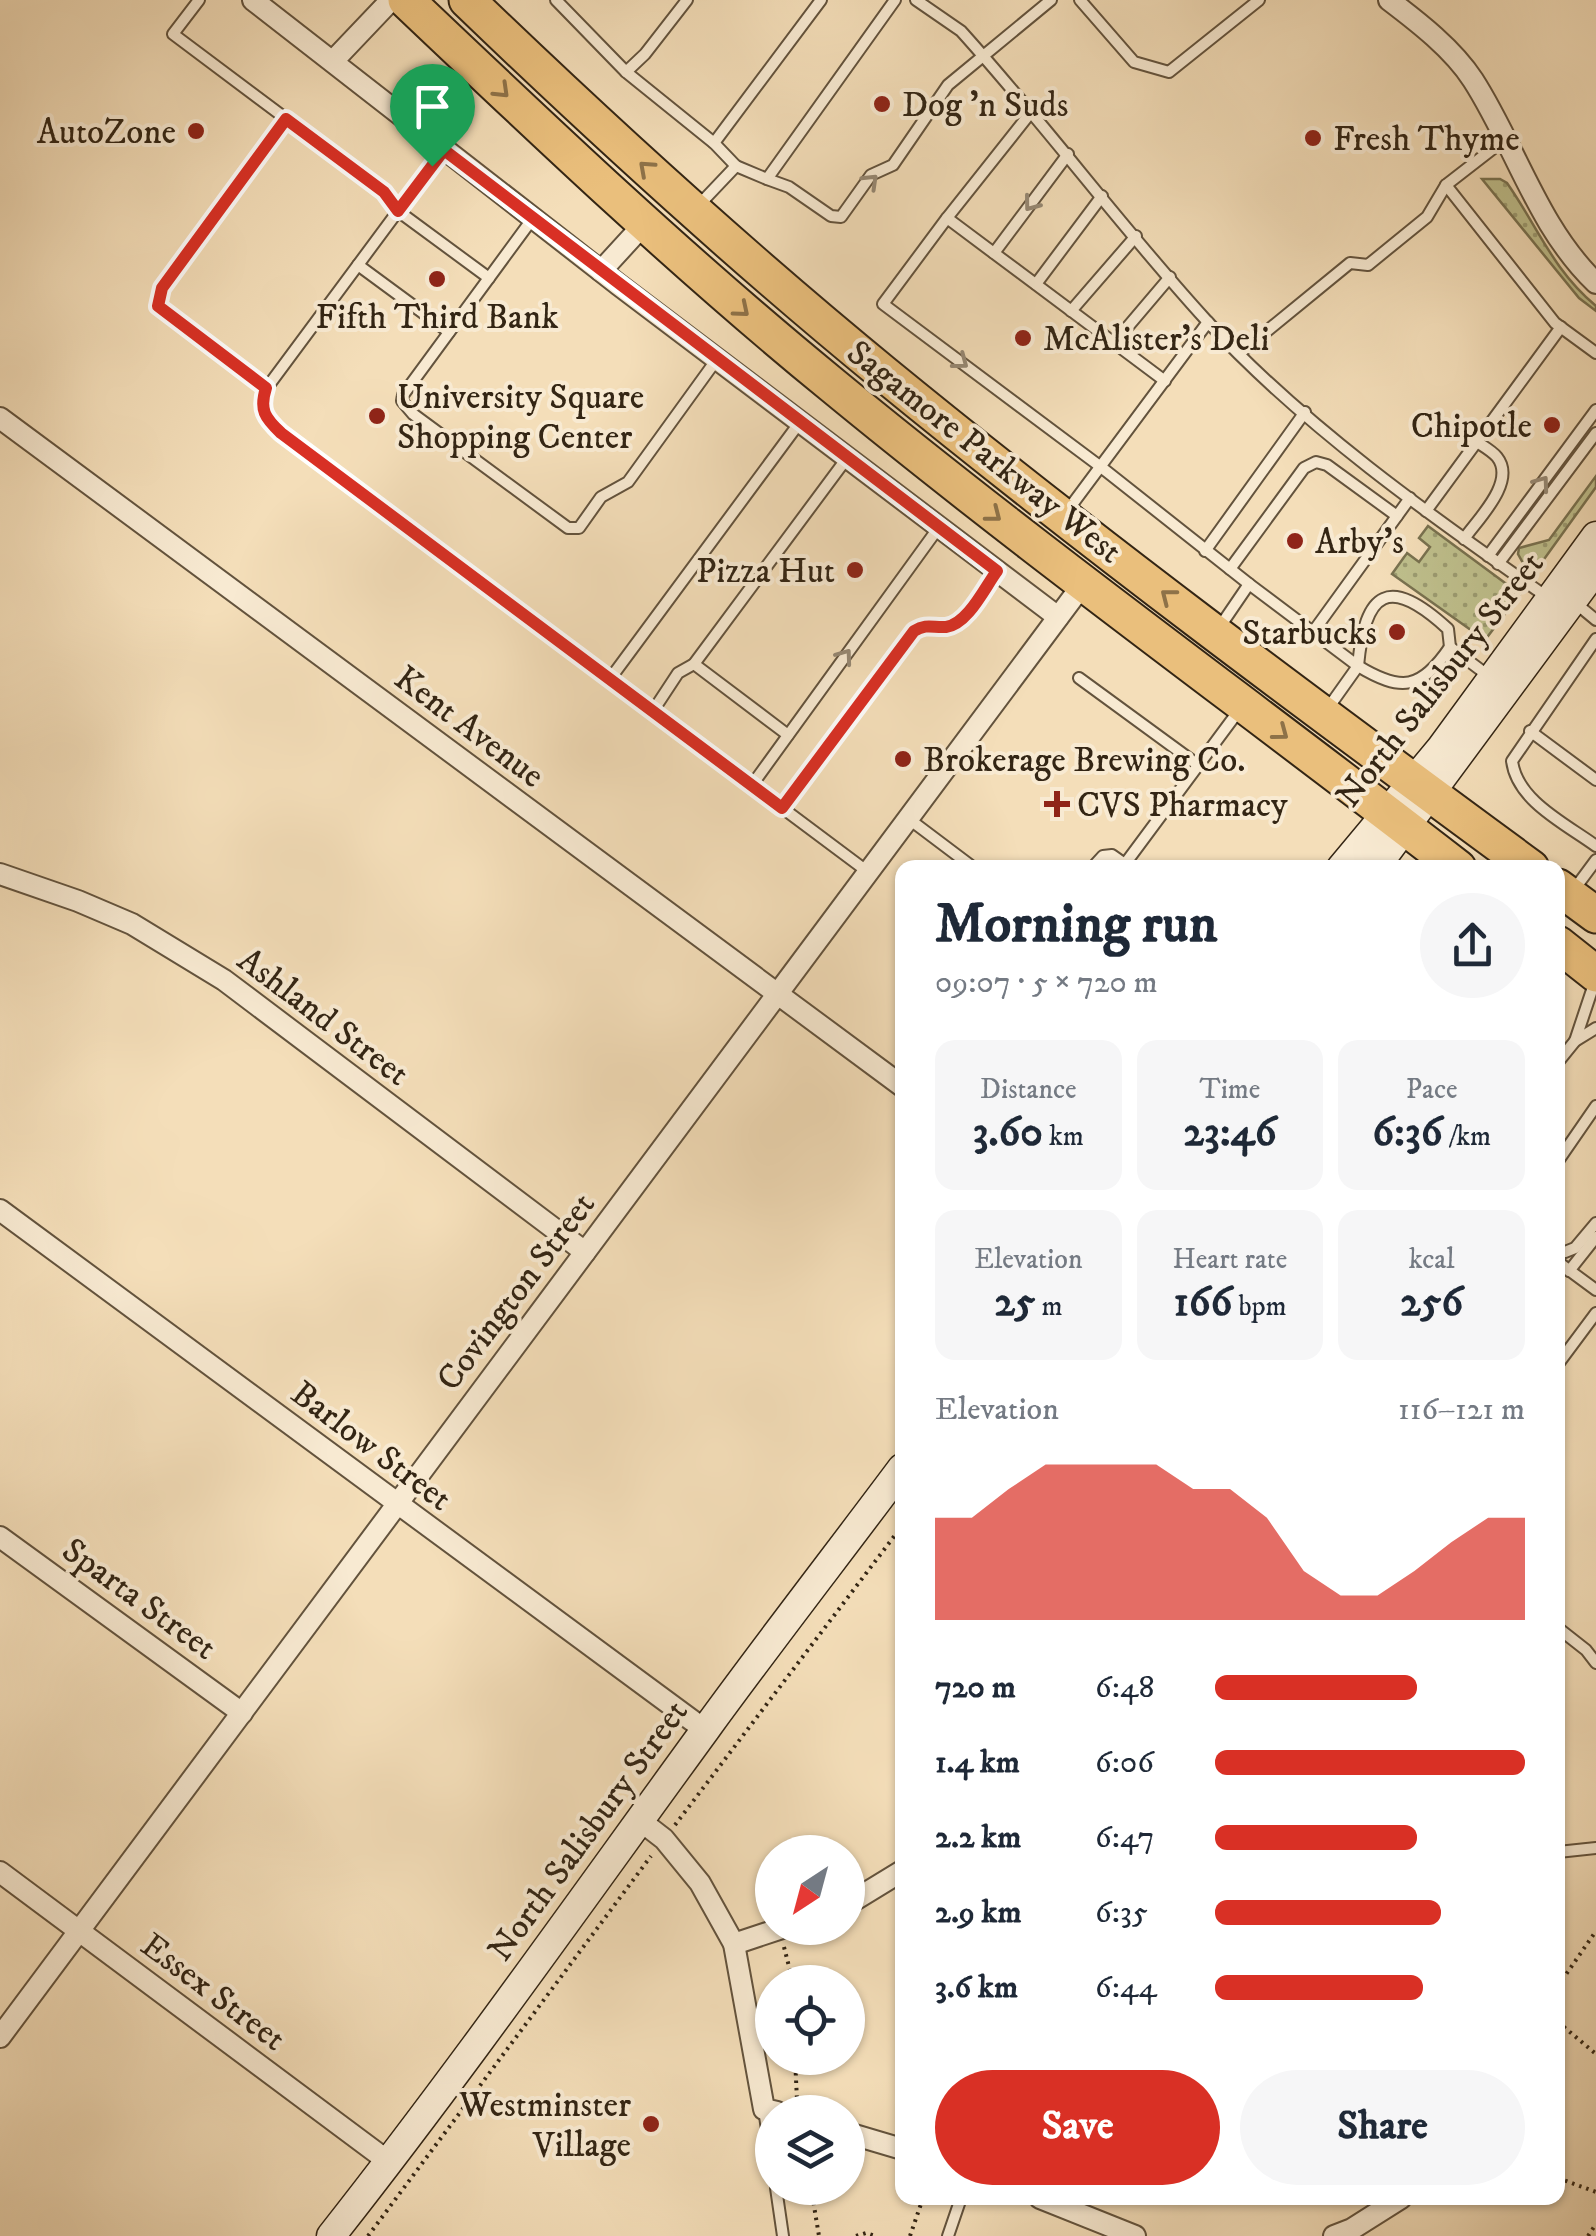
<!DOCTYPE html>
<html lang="en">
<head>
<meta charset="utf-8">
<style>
	:root { --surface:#fff; --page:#f6f6f7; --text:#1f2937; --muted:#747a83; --accent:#d93025 }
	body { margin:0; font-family:"IM FELL DW Pica",serif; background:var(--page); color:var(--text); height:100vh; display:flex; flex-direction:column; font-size:38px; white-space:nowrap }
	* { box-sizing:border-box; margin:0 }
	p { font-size:32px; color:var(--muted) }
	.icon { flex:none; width:55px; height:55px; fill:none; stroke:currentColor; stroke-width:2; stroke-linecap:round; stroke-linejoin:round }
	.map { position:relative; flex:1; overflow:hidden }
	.panel { position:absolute; left:895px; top:860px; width:670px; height:1345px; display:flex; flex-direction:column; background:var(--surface); border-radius:20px; box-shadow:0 2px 8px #0004 }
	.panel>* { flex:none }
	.needle { width:65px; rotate:216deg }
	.controls { position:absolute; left:755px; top:1835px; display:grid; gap:20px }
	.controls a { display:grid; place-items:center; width:110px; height:110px; border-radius:50%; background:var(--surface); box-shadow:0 2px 8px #0004; font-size:50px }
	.pin { position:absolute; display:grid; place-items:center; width:85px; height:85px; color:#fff; margin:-102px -42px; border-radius:50% 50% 50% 0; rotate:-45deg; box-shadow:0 0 10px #0007 }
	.pin .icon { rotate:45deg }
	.round { display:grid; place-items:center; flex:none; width:105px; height:105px; border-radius:52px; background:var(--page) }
	.overview { display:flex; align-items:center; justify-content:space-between; height:170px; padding:0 40px }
	h1 { font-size:55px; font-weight:800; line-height:75px }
	.metrics { display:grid; grid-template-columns:repeat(3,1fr); gap:15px; height:170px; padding:10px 40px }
	.metrics div { display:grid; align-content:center; border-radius:20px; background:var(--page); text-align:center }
	.metrics b { font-size:42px; font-weight:800 }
	.metrics small { font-size:28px; font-weight:400 }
	.metrics p { font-size:28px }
	.chart { height:280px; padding:20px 40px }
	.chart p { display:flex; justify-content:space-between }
	.chart svg { width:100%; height:180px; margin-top:10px; fill:var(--accent); opacity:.7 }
	.action { display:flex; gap:20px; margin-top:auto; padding:20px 40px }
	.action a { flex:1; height:115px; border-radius:60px; background:var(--accent); color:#fff; font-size:40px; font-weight:800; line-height:115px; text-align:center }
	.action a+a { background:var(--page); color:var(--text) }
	ul { padding:0 40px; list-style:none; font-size:32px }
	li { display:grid; grid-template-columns:160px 120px 1fr; align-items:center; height:75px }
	li i { height:25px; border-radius:12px; background:var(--accent) }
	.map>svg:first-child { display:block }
	.grass { fill:url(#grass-dots); stroke:#797250; stroke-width:2.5 }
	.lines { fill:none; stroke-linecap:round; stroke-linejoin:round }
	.lane-casing { stroke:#63533d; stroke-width:14 }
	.street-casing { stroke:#63533d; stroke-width:24 }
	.secondary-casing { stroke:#332514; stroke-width:31 }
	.highway-casing { stroke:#332514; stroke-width:39 }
	.path { stroke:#332514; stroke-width:4; stroke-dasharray:2.5 5; stroke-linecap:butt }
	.lane { stroke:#f8ead2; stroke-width:10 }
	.street { stroke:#f8ead2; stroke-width:20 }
	.secondary { stroke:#f8ead2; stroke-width:28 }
	.highway { stroke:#eabf7c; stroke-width:35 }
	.oneway { stroke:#8e7248 }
	.oneway2 { stroke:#968873 }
	.route-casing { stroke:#fff; stroke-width:20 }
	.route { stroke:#d93025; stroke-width:12 }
	.poi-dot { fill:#8f2418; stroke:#f8ead2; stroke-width:4 }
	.labels { text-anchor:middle; stroke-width:8; stroke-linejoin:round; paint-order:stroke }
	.poi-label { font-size:35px; fill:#332514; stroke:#f8ead2; text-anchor:start }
	.street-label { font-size:35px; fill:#332514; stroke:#f8ead2 }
</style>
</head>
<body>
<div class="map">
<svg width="1596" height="2236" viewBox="0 0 1596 2236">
	<defs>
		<pattern id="grass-dots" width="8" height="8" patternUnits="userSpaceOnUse" patternTransform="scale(2.5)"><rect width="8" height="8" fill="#bfc08d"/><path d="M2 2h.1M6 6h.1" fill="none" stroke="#9c9c72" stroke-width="1.8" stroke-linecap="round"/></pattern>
	</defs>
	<rect width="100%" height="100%" fill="#f4deb9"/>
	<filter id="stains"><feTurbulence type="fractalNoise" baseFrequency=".002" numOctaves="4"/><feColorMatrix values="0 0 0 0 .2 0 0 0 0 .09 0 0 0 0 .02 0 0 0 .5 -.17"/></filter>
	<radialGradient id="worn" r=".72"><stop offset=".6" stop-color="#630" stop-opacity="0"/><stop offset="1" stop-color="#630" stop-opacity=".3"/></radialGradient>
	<g class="grass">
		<path d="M 1482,179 L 1500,179 L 1507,183 C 1538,227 1552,269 1596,306 L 1596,311 L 1579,298 Z"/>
		<path d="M 1596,476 L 1596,487 L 1537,569 L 1523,563 L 1518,554 L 1519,548 L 1549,540 Z"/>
		<path d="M 1428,526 L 1520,594 L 1485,640 L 1392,574 L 1407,553 L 1419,562 L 1430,547 L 1419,538 Z"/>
	</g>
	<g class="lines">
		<defs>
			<g id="lane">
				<path d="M 199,0 L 173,34 L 384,192 L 398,211 L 489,278"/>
				<path d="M 556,0 L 626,72 L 714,143 L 736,166"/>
				<path d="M 916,0 L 961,31 C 1046,125 1121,227 1206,320 C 1301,424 1432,517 1547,597"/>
				<path d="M 1080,0 L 1134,62 L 1169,72 L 1259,0"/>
				<path d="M 626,72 L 645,54 L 687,0"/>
				<path d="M 714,143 L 821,0"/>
				<path d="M 444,149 L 266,389 C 260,410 265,418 281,433 L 610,679 L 800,422"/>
				<path d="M 767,179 L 789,187 L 831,216 L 841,217 L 871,175 L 893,165 L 948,85 L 1051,0"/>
				<path d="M 1446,185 L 1555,323 L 1596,353"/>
				<path d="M 698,206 L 736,166 L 767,179 L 895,0"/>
				<path d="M 533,218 L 403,395 L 402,401 L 413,414 L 568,528 L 579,528 L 601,497 L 628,482 L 717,359"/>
				<path d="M 947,218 L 1032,111"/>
				<path d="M 994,253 L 1068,154"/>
				<path d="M 358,265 L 449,332"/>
				<path d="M 1036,284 L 1102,196"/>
				<path d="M 1071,311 L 1136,236"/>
				<path d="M 1114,343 L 1170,277"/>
				<path d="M 1240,353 L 1350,263 L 1368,265 L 1427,217 L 1446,185 L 1504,140"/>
				<path d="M 1165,381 L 947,218 L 883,304 L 1101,467 L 1249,584"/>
				<path d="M 266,389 L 165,314 L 158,306 L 162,288 L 286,119"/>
				<path d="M 1068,510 L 1208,322"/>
				<path d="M 1426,511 L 1561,327"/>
				<path d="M 1464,539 C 1477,520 1517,482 1497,457 C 1492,451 1483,446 1477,442"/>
				<path d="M 1205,551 L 1305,412"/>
				<path d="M 1488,556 L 1596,410"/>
				<path d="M 1498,564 L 1596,433"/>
				<path d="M 1230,569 L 1304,468 L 1316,462 L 1327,465 L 1397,516"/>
				<path d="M 1573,601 L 1596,620"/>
				<path d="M 1219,628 L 1249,584 L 1358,666"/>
				<path d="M 1313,632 L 1410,498"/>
				<path d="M 1596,639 L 1512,761 C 1517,801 1566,824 1596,846"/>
				<path d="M 694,664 L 788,735"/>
				<path d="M 1358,666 C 1365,590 1389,575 1448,629 L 1450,647"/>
				<path d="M 1079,678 L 1198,765"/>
				<path d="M 610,679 L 868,872"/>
				<path d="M 653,711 L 678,673 L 694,664 L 847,458"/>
				<path d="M 1326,711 L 1358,666 C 1401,692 1421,690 1450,647 L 1490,677"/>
				<path d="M 1530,731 L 1596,780"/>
				<path d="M 752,785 L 939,527"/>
				<path d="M 782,807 L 914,631 C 928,622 938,630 952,625 C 971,618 986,585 999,570"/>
				<path d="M 909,819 L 974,868"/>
				<path d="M 1092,868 L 1103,856 L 1112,855 L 1129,867"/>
				<path d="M 1122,868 L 1240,709"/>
				<path d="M 1573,891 L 1596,860"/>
				<path d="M 1575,1041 L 1595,981"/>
				<path d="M 1558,1062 L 1575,1041 L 1596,1028"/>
				<path d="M 1558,1161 L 1596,1106"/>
				<path d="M 1558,1250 L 1565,1252 L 1575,1248 L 1596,1223"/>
				<path d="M 1558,1262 L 1596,1290"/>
				<path d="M 1569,1271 L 1596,1237"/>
				<path d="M 1558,1364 L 1596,1313"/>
				<path d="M 1558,1628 L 1586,1650 L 1596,1663"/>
				<path d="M 1558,1852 L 1596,1848"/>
				<path d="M 764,2109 L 772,2165"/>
				<path d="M 776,2188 L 783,2236"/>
				<path d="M 948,2236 L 961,2198"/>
			</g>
			<g id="street">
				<path d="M 253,0 L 619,285 L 1058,617"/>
				<path d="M 1389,0 C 1418,22 1453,49 1473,80 C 1515,145 1538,228 1596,283"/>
				<path d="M 334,60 L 391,0"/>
				<path d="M 601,271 L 644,224"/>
				<path d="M 0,418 L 902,1086"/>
				<path d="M 0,874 L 78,901 L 132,924 L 224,980 L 585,1252"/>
				<path d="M 0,1210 L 705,1730"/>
				<path d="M 0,1537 L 242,1713"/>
				<path d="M 642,1822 L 664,1839 L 700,1883 L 734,1944 L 764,2109 L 777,2112"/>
				<path d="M 0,1872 L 389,2162"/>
				<path d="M 848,1904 L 902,1871"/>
				<path d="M 734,1944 L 782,1928"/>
				<path d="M 0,2037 L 1083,584"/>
				<path d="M 848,2133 L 902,2149"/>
				<path d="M 1040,2198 L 1135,2236"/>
				<path d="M 1334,2236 L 1352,2229 L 1401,2198"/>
			</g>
			<g id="secondary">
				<path d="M 1341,868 L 1441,748 L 1596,536"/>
				<path d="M 1375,868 L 1596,569"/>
				<path d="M 331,2236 C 461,2071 582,1899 706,1729 C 770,1641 837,1555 902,1468"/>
			</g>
			<g id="highway">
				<path d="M 406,0 C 545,132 683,263 831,384 C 1035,552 1249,706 1458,868"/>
				<path d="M 467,0 C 601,129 739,255 883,373 C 1093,545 1312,707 1531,868"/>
				<path d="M 1558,887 L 1596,915"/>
				<path d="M 1558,944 L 1596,974"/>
			</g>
		</defs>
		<use href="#lane" class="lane-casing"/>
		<use href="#street" class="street-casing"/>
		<use href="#secondary" class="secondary-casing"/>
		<use href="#highway" class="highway-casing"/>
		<g class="path">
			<path d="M 675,1825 L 902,1526"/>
			<path d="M 784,1947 L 793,1982"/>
			<path d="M 1558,1986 L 1596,1931"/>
			<path d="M 1558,2022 L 1596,2054"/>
			<path d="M 795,2058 L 797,2100"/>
			<path d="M 1558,2178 L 1596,2192"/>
			<path d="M 811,2188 L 819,2236"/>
			<path d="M 368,2236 L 651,1856"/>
			<path d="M 856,2236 L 866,2233 L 875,2236"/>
			<path d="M 910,2236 L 923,2198"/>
			<path d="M 1588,2236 L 1596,2224"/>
		</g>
		<use href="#lane" class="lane"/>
		<use href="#street" class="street"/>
		<use href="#secondary" class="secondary"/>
		<use href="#highway" class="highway"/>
	</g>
	<defs><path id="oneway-chevron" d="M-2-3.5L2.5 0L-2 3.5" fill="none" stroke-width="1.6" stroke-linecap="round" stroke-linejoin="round" transform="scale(2.5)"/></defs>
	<g class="oneway">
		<use href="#oneway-chevron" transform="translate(502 91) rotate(44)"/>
		<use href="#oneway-chevron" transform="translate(646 168) rotate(-138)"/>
		<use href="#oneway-chevron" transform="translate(742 310) rotate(40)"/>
		<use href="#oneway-chevron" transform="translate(994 515) rotate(38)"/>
		<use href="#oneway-chevron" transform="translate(1168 596) rotate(-142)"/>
		<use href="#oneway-chevron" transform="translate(1281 733) rotate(37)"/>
	</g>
	<g class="oneway2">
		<use href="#oneway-chevron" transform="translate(871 181) rotate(-44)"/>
		<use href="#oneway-chevron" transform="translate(1031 204) rotate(127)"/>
		<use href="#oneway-chevron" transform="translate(961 362) rotate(37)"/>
		<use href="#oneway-chevron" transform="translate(1542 483) rotate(-54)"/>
		<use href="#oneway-chevron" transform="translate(845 656) rotate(-54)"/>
	</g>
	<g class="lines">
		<defs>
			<path id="route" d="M 286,119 L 384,192 L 398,211 L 444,150 L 997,571 C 985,587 968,624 946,627 C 933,628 927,623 914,631 L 782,808 L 281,433 C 265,418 259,410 266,388 L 158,306 L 162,288 Z"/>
		</defs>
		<use href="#route" class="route-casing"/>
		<use href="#route" class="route"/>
	</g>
	<g class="poi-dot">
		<circle cx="882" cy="104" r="10"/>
		<circle cx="196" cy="131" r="10"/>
		<circle cx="1313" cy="138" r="10"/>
		<circle cx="437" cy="279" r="10"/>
		<circle cx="1023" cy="338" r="10"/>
		<circle cx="377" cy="416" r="10"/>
		<circle cx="1552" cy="425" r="10"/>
		<circle cx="1295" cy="541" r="10"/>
		<circle cx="855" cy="570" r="10"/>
		<circle cx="1397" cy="632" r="10"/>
		<circle cx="903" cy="759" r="10"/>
		<path d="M1052 789h10v10h10v10h-10v10h-10v-10h-10v-10h10z"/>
		<circle cx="651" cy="2124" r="10"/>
	</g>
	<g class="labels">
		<g class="poi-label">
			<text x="902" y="116">Dog 'n Suds</text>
			<text x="176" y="143" text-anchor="end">AutoZone</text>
			<text x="1333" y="150">Fresh Thyme</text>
			<text x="437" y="328" text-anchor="middle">Fifth Third Bank</text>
			<text x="1043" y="350">McAlister's Deli</text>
			<text x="397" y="408">University Square<tspan x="397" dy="40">Shopping Center</tspan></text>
			<text x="1532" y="437" text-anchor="end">Chipotle</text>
			<text x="1315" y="553">Arby's</text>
			<text x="835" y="582" text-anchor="end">Pizza Hut</text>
			<text x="1377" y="644" text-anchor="end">Starbucks</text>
			<text x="923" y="771">Brokerage Brewing Co.</text>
			<text x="1077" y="816">CVS Pharmacy</text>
			<text x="631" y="2116" text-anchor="end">Westminster<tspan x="631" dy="40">Village</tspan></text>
		</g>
		<g class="street-label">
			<text transform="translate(985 451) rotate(38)" y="12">Sagamore Parkway West</text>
			<text transform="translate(1439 679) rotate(-52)" y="12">North Salisbury Street</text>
			<text transform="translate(470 726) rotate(37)" y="12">Kent Avenue</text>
			<text transform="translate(324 1016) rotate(37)" y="12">Ashland Street</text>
			<text transform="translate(515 1291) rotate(-53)" y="12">Covington Street</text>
			<text transform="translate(372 1445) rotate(37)" y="12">Barlow Street</text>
			<text transform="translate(140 1598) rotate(36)" y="12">Sparta Street</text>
			<text transform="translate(587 1830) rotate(-54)" y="12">North Salisbury Street</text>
			<text transform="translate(214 1991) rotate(37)" y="12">Essex Street</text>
		</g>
	</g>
	<rect width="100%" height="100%" filter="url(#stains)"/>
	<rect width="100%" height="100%" fill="url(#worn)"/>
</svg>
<div class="controls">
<a><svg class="needle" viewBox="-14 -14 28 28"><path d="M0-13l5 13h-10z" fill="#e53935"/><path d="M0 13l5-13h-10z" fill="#747a83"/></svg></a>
<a><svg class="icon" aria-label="locate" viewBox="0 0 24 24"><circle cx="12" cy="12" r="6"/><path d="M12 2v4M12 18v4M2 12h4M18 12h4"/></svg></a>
<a><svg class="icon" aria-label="layers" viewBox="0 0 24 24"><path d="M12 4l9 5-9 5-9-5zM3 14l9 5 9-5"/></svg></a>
</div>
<div class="pin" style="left:432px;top:166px;background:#1e9e55"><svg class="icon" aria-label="arrive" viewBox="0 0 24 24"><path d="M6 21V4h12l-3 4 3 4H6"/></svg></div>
<section class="panel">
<div class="overview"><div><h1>Morning run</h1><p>09:07 · 5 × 720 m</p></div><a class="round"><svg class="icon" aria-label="share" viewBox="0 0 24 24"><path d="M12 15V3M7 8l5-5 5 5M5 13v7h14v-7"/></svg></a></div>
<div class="metrics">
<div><p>Distance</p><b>3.60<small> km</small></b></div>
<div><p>Time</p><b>23:46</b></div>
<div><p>Pace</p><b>6:36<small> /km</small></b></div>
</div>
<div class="metrics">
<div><p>Elevation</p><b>25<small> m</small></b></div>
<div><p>Heart rate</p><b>166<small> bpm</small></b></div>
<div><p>kcal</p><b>256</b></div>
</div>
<div class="chart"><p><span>Elevation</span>116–121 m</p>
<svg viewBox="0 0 160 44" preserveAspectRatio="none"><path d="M0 44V19L10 19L20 12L30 6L40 6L50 6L60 6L70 12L80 12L90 19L100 32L110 38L120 38L130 32L140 25L150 19L160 19V44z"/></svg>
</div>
<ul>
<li><b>720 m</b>6:48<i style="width:65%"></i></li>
<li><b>1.4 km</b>6:06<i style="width:100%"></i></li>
<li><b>2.2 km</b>6:47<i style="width:65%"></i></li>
<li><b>2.9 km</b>6:35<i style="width:73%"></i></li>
<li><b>3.6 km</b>6:44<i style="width:67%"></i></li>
</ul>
<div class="action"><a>Save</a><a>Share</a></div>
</section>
</div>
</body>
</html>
